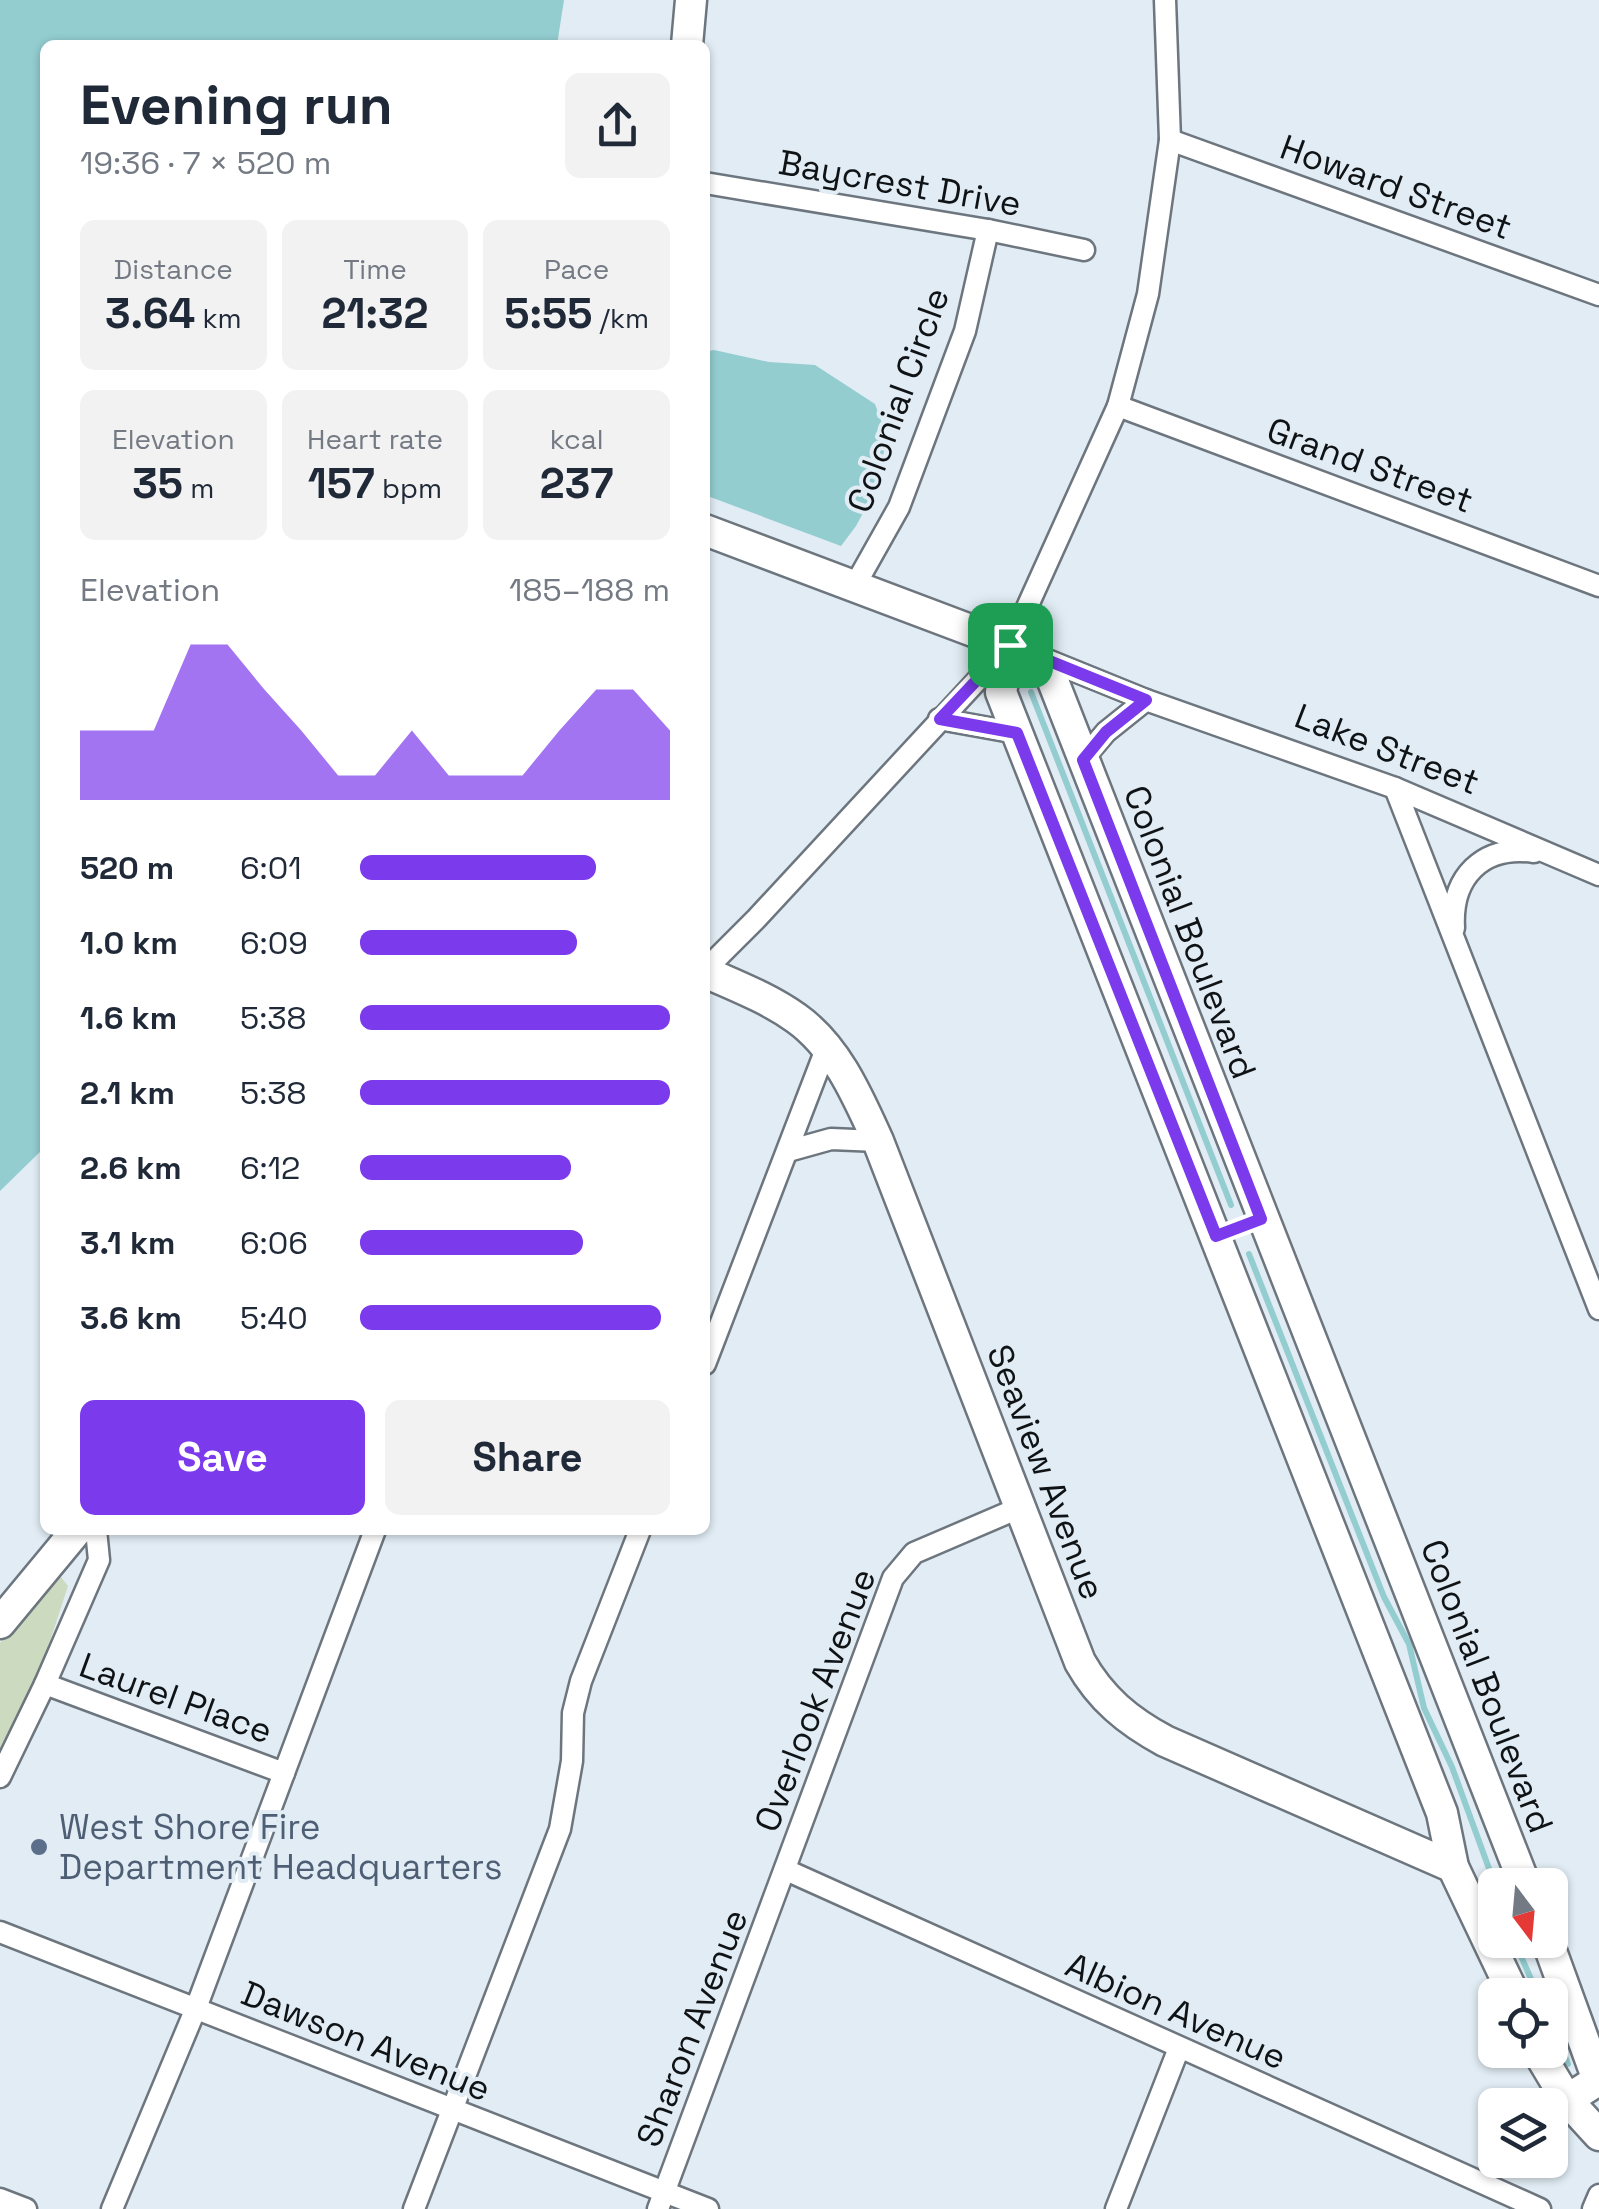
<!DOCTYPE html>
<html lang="en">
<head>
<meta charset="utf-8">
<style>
	:root { --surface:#fff; --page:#f2f2f3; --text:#1f2937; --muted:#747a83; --accent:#7c3aed }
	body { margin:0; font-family:"Space Grotesk",sans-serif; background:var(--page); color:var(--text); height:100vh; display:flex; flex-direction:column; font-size:38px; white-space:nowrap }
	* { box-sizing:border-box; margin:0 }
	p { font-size:32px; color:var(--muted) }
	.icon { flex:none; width:55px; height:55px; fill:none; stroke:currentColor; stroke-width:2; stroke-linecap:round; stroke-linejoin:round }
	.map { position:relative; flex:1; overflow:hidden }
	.sheet { position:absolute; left:40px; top:40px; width:670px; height:1495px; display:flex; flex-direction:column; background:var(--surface); border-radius:15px; box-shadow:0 2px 8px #0004 }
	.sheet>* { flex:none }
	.needle { width:65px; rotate:164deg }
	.tools { position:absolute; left:1478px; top:1868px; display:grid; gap:20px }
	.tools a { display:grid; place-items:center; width:90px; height:90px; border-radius:15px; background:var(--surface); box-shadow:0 2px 8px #0004; font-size:50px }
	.pin { position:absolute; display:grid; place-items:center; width:85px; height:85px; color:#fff; margin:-42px; border-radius:20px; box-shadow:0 5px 15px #0006 }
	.round { display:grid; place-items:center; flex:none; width:105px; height:105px; border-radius:15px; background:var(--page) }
	.headline { display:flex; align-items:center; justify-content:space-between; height:170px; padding:0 40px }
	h1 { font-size:55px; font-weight:800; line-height:75px }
	.figures { display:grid; grid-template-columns:repeat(3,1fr); gap:15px; height:170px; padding:10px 40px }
	.figures div { display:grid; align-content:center; border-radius:15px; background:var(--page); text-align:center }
	.figures b { font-size:42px; font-weight:800 }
	.figures small { font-size:28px; font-weight:400 }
	.figures p { font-size:28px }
	.chart { height:280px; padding:20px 40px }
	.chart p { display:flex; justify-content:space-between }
	.chart svg { width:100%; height:180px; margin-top:10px; fill:var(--accent); opacity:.7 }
	.primary-button { display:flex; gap:20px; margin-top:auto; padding:20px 40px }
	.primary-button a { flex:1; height:115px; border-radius:15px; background:var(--accent); color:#fff; font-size:40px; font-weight:800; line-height:115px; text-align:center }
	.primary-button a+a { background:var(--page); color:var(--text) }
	ul { padding:0 40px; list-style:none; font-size:32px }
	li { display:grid; grid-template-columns:160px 120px 1fr; align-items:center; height:75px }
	li i { height:25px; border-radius:12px; background:var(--accent) }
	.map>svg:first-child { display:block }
	.green { fill:#ccdabf }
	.water { fill:#93cdd0 }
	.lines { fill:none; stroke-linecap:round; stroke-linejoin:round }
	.stream { stroke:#93cdd0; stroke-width:6 }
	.street-casing { stroke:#6d767e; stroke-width:25 }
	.secondary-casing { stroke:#6d767e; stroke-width:35 }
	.street { stroke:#fff; stroke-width:20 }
	.secondary { stroke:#fff; stroke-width:30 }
	.route-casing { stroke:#fff; stroke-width:20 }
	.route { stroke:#7c3aed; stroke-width:12 }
	.service-dot { fill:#5c6f8a; stroke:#e1ecf4; stroke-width:4 }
	.labels { text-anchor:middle; stroke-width:8; stroke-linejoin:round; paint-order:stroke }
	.street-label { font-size:35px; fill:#0f1316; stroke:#e1ecf4 }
	.service-label { font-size:35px; fill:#4e5e75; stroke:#e1ecf4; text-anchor:start }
</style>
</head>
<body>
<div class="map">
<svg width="1599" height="2209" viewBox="0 0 1599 2209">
	<rect width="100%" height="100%" fill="#e1ecf4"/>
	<path class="green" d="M 60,1576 L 68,1586 L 46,1653 L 0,1752 L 0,1643 L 49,1585 Z"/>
	<g class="water">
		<path d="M 0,0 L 564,0 L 557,45 L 45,45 L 45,1147 L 0,1191 Z"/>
		<path d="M 714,350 L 769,362 L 815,365 L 875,404 L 887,437 L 876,489 L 856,526 L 841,546 L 705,495 L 705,352 Z"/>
	</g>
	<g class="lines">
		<g class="stream">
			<path d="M 1031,692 L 1231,1205"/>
			<path d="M 1249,1254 L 1384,1597 L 1409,1644 L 1424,1708 L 1452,1767 L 1495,1885"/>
			<path d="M 1514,1940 L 1538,1995"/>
			<path d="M 1550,2019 L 1568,2064"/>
		</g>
		<defs>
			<g id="street">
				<path d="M 1170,140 L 1599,295"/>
				<path d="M 705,183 L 988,230 L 1084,250"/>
				<path d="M 1118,406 L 1599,586"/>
				<path d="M 854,587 L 899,507 L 965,331 L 988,230"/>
				<path d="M 1040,657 L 1146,700 L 1395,788 L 1599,875"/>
				<path d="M 939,719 L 1017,733"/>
				<path d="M 1083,759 L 1106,732 L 1146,700"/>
				<path d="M 1395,788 L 1599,1309"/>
				<path d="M 1454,928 C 1451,877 1482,845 1534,852"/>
				<path d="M 705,970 L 757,918 L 1010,645 L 1118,406 L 1148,294 L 1170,140 L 1165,0"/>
				<path d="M 788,1151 L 831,1139 L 878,1141"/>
				<path d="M 705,1364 L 826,1049"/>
				<path d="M 45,1684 L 284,1773"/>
				<path d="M 0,1777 L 45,1684 L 99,1560 L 96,1530"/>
				<path d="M 786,1870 L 1540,2209"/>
				<path d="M 0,1932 L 708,2209"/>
				<path d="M 0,2199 L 26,2209"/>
				<path d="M 112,2209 L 196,2008 L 375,1530"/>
				<path d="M 414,2209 L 560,1829 L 572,1761 L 573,1713 L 581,1681 L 640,1530"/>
				<path d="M 658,2209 L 893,1578 L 914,1553 L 1019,1508"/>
				<path d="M 1116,2209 L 1179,2048"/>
				<path d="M 1593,2209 L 1599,2195"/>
			</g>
			<g id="secondary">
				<path d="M 687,45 L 691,0"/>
				<path d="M 705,530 L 1010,645 L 1051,676 L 1525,1885"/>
				<path d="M 1010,645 L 1001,692 L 1442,1813 L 1453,1867 L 1514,1995"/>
				<path d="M 705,972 C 736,986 768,998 796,1018 C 837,1047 858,1097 878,1141 L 1080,1662 C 1101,1699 1128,1721 1165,1741 L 1453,1867"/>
				<path d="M 0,1623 L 77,1530"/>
				<path d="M 1547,1940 L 1598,2080 L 1567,2100"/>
				<path d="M 1537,2050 L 1567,2100 L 1599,2135"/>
			</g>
		</defs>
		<use href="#street" class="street-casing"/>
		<use href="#secondary" class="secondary-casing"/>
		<use href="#street" class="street"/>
		<use href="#secondary" class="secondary"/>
	</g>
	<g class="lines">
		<defs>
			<path id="route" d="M 1010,645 L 1146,700 L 1106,732 L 1083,760 L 1261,1219 L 1216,1236 L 1017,733 L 940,719 Z"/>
		</defs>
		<use href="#route" class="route-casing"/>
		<use href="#route" class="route"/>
	</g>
	<circle class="service-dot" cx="39" cy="1847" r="10"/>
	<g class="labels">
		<g class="street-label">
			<text transform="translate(900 183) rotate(10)" y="12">Baycrest Drive</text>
			<text transform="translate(1396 187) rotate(20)" y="12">Howard Street</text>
			<text transform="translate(898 400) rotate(-70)" y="12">Colonial Circle</text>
			<text transform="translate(1370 465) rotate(20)" y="12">Grand Street</text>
			<text transform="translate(1387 749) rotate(21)" y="12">Lake Street</text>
			<text transform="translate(1190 932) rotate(69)" y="12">Colonial Boulevard</text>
			<text transform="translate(1046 1472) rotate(69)" y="12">Seaview Avenue</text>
			<text transform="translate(1487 1686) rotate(69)" y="12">Colonial Boulevard</text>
			<text transform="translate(176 1698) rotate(20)" y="12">Laurel Place</text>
			<text transform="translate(815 1700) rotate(-69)" y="12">Overlook Avenue</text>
			<text transform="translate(1176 2011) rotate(24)" y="12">Albion Avenue</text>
			<text transform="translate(692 2028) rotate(-69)" y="12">Sharon Avenue</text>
			<text transform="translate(366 2041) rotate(22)" y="12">Dawson Avenue</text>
		</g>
		<g class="service-label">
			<text x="59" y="1839">West Shore Fire<tspan x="59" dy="40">Department Headquarters</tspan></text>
		</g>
	</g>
</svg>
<div class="tools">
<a><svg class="needle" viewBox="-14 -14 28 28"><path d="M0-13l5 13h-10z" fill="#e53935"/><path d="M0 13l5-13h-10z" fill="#747a83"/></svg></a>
<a><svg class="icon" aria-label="locate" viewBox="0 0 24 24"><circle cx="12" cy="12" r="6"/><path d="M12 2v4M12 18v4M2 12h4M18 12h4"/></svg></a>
<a><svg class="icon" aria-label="layers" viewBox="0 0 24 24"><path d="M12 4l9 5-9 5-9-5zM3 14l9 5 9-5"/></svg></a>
</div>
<div class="pin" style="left:1010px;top:645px;background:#1e9e55"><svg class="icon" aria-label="arrive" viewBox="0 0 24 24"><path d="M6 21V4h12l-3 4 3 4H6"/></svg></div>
<section class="sheet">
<div class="headline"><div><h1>Evening run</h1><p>19:36 · 7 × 520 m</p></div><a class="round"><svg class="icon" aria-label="share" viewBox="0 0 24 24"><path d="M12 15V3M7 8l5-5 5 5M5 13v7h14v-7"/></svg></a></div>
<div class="figures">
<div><p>Distance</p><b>3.64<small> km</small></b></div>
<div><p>Time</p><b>21:32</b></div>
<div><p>Pace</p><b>5:55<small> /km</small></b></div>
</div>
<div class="figures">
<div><p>Elevation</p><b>35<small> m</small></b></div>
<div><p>Heart rate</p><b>157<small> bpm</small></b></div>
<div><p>kcal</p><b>237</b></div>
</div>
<div class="chart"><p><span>Elevation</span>185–188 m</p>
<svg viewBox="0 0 160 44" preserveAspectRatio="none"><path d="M0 44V27L10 27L20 27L30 6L40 6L50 17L60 27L70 38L80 38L90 27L100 38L110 38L120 38L130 27L140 17L150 17L160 27V44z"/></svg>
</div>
<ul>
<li><b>520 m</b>6:01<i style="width:76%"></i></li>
<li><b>1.0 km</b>6:09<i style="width:70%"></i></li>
<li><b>1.6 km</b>5:38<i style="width:100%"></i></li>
<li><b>2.1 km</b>5:38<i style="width:100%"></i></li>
<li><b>2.6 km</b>6:12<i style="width:68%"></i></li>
<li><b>3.1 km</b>6:06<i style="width:72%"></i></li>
<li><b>3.6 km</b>5:40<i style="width:97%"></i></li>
</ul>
<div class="primary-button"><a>Save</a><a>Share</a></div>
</section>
</div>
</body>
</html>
